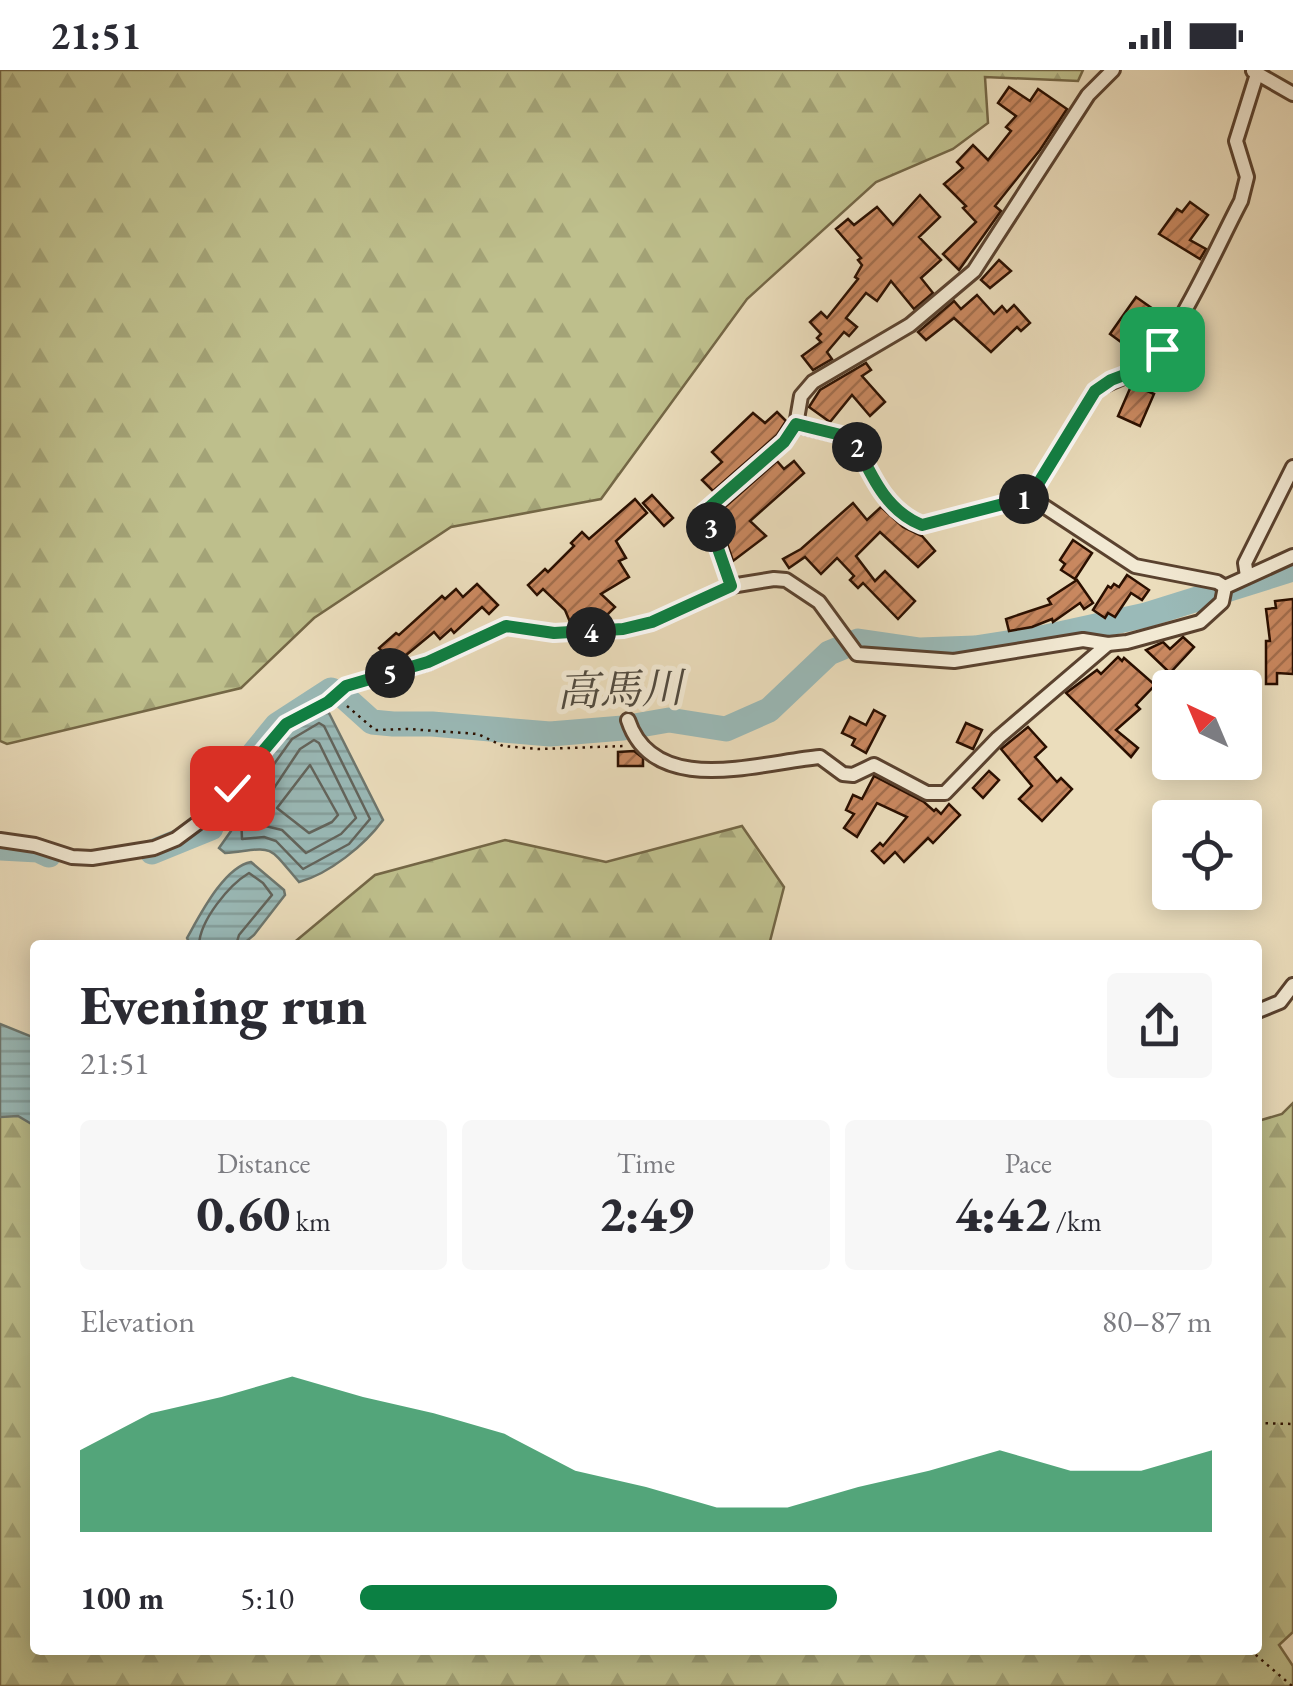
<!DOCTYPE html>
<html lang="en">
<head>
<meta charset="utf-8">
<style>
	:root { --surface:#fff; --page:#f7f7f7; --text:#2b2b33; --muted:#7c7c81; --accent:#0b8043 }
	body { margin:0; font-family:"EB Garamond","Noto Serif JP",serif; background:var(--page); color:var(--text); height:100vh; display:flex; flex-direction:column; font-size:38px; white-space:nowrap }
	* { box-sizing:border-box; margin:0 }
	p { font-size:32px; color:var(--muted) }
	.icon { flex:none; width:55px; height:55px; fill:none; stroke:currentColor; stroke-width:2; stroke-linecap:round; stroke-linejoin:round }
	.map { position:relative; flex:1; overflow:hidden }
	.drawer { position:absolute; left:30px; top:870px; width:1232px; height:715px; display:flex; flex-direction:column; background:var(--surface); border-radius:10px; box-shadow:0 5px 25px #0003 }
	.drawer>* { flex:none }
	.needle { width:65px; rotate:316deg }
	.buttons { position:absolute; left:1152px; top:600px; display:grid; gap:20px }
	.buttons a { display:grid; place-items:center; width:110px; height:110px; border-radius:10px; background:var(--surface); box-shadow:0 5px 25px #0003; font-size:50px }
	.pin { position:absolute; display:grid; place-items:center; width:85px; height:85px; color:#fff; margin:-42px; border-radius:20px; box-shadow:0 5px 15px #0006 }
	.km { position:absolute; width:50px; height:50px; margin:-25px; border-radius:50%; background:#222; color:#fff; font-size:28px; line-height:50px; text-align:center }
	.round { display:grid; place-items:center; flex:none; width:105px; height:105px; border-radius:10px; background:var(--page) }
	.summary { display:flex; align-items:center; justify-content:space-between; height:170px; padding:0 50px }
	h1 { font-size:55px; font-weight:800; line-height:75px }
	.stats { display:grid; grid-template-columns:repeat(3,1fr); gap:15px; height:170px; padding:10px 50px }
	.stats div { display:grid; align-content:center; border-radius:10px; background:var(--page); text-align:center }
	.stats b { font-size:50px; font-weight:800 }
	.stats small { font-size:28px; font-weight:400 }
	.stats p { font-size:28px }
	.chart { height:280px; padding:20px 50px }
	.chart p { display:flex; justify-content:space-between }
	.chart svg { width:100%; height:180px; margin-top:10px; fill:var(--accent); opacity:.7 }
	ul { padding:0 50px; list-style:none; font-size:32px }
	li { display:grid; grid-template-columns:160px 120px 1fr; align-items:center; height:75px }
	li i { height:25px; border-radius:12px; background:var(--accent) }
	.status { display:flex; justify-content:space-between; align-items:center; height:70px; padding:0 50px; background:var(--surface); direction:ltr }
	.status svg { height:28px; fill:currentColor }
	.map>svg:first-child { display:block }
	.forest { fill:url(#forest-firs); stroke:#746746; stroke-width:2.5 }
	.water { fill:url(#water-rules); stroke:#6d766e; stroke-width:2.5 }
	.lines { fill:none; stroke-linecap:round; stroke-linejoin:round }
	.shore { stroke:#62645c; stroke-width:2.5 }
	.river { stroke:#9abab8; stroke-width:25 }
	.building { fill:url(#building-hatch); stroke:#2a0f00; stroke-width:2.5 }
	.street-casing { stroke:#5a422f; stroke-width:18 }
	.path { stroke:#2a0f00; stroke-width:2.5; stroke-dasharray:2.5 5; stroke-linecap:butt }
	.street { stroke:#f2e9d3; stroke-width:12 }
	.route-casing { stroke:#fff; stroke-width:20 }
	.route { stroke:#0b8043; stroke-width:12 }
	.labels { text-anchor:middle; stroke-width:10; stroke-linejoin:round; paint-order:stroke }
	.water-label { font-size:42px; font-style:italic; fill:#514b40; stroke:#f2e9d3 }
</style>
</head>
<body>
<div class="status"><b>21:51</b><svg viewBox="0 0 49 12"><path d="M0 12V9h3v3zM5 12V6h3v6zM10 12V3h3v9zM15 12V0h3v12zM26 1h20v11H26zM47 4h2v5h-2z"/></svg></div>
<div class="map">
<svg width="1293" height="1616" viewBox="0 0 1293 1616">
	<defs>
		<pattern id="forest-firs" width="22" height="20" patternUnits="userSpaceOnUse" patternTransform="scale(2.5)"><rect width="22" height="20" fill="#bebf8c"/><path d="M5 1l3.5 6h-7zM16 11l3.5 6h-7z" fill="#a3a377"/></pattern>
		<pattern id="water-rules" width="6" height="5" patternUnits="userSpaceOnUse" patternTransform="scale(2.5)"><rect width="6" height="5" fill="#9abab8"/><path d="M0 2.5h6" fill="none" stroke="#859f9c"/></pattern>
		<pattern id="building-hatch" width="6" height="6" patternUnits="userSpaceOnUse" patternTransform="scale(2.5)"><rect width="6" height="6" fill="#c98860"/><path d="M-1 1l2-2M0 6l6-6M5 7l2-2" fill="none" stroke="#a36e4d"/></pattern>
	</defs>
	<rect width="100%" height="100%" fill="#ebddbc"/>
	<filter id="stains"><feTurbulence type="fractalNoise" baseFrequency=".002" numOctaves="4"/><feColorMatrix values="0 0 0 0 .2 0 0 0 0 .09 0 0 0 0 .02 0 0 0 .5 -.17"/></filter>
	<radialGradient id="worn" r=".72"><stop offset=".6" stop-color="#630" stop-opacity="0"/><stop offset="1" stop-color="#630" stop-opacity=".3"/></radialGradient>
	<g class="forest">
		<path d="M 0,0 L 1083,0 L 1078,11 L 985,7 L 988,53 L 953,79 L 876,112 L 747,229 L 601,429 L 451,457 L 314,548 L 241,618 L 7,674 L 0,671 Z"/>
		<path d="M 742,756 L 784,817 L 769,875 L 291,875 L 375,805 L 505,770 L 606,792 Z"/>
		<path d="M 0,992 L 35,1005 L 35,1580 L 1258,1580 L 1258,1051 L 1282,1044 L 1293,1033 L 1293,1562 L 1279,1575 L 1293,1596 L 1293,1616 L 0,1616 Z"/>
	</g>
	<g class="water">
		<path d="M 327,639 L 383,750 C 365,775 329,804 299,812 C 265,772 276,778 225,783 L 219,778 L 231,761 L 231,741 L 285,662 Z"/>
		<path d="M 251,792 L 284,820 L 285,825 L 254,865 L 242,875 L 189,872 L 187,868 C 200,845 224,797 251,792 Z"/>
		<path d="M 0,954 L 35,968 L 35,1056 L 18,1046 L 0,1047 Z"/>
	</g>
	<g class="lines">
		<g class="shore">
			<path d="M 319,653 L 324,656 L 370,749 L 349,774 L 303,799 L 276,771 L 264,767 L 242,769 L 241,744 L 254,722 L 292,669 Z"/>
			<path d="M 314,670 L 319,673 L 356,748 L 341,764 L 306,783 L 282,760 L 257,754 L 254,748 L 300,679 Z"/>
			<path d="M 310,695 L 338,745 L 332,752 L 309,763 L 277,738 Z"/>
			<path d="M 199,875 C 200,850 229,815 249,803 L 263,813 L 272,825 L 239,865 L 236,875"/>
		</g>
		<g class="river">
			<path d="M 0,778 L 38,780 L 49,785"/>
			<path d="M 152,782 L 211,758 L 209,738 L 277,655 L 331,620 L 342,625 L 372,652 L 393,654 L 432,654 L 550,664 L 623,658 L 669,650 L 726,659 L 769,640 L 829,583 L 858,571 L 920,580 L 975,578 L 1046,567 L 1146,545 L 1293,499"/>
		</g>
	</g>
	<g class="building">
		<path d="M 1009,17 L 1030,31 L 1038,19 L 1067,39 L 1040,80 L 995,136 L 1001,141 L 959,200 L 943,184 L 976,152 L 963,138 L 966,136 L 944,114 L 963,98 L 957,92 L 973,75 L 988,90 L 1011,61 L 1006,57 L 1016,46 L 998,33 Z"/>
		<path d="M 920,125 L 940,147 L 919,167 L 941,190 L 921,208 L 933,223 L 914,239 L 891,211 L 877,231 L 866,223 L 846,248 L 857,257 L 849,266 L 844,262 L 827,282 L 832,289 L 813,300 L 802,286 L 821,272 L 817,268 L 821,264 L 810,252 L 821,242 L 827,248 L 858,209 L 855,207 L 862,195 L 858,190 L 861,188 L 836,159 L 848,149 L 854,155 L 877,137 L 893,155 Z"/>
		<path d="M 1190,132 L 1208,145 L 1190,170 L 1206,179 L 1200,189 L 1159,164 L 1177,139 L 1182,142 Z"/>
		<path d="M 999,190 L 1011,201 L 990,218 L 981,210 Z"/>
		<path d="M 977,225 L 994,244 L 1002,236 L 1007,242 L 1014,235 L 1030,253 L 1021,261 L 1017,257 L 991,282 L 954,248 L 926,270 L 918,262 L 954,231 L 961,239 Z"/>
		<path d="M 1136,227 L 1156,241 L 1137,268 L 1132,265 L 1125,275 L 1110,264 Z"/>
		<path d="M 866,293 L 871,300 L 862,306 L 885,332 L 870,346 L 852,325 L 830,352 L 809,337 L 820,320 Z"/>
		<path d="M 1132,314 L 1154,324 L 1140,356 L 1118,346 Z"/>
		<path d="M 777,342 L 786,351 L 777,365 L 713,421 L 702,410 L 722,392 L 712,382 L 753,343 L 765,353 Z"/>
		<path d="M 777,391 L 784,399 L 794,391 L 804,403 L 750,451 L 766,466 L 733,491 L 717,444 Z"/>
		<path d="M 652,425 L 673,448 L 664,456 L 643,433 Z"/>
		<path d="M 635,429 L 647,443 L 616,471 L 626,488 L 619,491 L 629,507 L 601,524 L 615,537 L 602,550 L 594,545 L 570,552 L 565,540 L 543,519 L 537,525 L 528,515 L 545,499 L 548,502 L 574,476 L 571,473 L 582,462 L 589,469 Z"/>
		<path d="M 853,433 L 867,450 L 881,437 L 903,457 L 922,466 L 935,481 L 918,497 L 880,462 L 856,486 L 875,511 L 885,501 L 915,531 L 898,549 L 863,513 L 858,518 L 850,510 L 854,506 L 837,488 L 821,504 L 805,487 L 789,498 L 783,489 L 801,479 Z"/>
		<path d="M 1073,470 L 1092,483 L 1075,509 L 1061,500 L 1065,494 L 1060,490 Z"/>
		<path d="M 1127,505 L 1149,520 L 1142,530 L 1131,523 L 1115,547 L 1108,543 L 1105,548 L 1093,540 L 1108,516 L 1111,518 L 1114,514 L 1119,517 Z"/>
		<path d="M 1077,510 L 1093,533 L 1084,539 L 1080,533 L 1053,552 L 1052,549 L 1032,557 L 1009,561 L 1006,549 L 1051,534 L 1048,529 Z"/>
		<path d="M 477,514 L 498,535 L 489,544 L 482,537 L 454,563 L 451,559 L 440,569 L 434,562 L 400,590 L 392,592 L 379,578 L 396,563 L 399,565 L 442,526 L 445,529 L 456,519 L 463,527 Z"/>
		<path d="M 1293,529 L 1293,604 L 1277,603 L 1277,614 L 1266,614 L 1266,571 L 1270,571 L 1266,539 L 1276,538 L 1275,531 Z"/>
		<path d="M 1183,567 L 1194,577 L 1170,603 L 1146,580 L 1163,572 L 1170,579 Z"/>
		<path d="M 1118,587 L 1122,591 L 1124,588 L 1155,615 L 1136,635 L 1140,639 L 1116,660 L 1138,678 L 1131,687 L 1066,623 L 1097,600 L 1101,604 Z"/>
		<path d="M 874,640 L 885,646 L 866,683 L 852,675 L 855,669 L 842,663 L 850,647 L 866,655 Z"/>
		<path d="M 966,653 L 982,660 L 973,679 L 957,672 Z"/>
		<path d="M 1028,657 L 1046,677 L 1035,687 L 1057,712 L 1061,708 L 1072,719 L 1042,751 L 1019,729 L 1032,716 L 1001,679 Z"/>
		<path d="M 634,681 L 643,688 L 643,696 L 618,696 L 618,682 Z"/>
		<path d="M 989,701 L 999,710 L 983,728 L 973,718 Z"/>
		<path d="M 874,706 L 924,732 L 934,741 L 936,739 L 941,744 L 949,734 L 960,745 L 933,773 L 928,768 L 904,792 L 895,782 L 884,793 L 872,781 L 880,773 L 883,776 L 907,747 L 877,733 L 857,767 L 844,758 L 854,744 L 846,740 L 853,725 L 862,729 Z"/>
	</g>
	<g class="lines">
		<defs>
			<g id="street">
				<path d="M 1253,1 L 1293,24"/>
				<path d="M 796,355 L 853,368 C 870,402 884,440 922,455 L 1030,427 L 1135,496 L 1217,512 L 1225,517"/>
				<path d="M 1030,427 L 1095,321 C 1110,310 1129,307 1143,297 C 1176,272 1219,172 1241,131 L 1247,107 L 1236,71 L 1257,4"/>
				<path d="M 1247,506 L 1245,493 L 1293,397"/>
				<path d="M 731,516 L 705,441 L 784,372 L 796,355 L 801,326 L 813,312 L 910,255 L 974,201 L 1088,25 L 1113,0"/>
				<path d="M 628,650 C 654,729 761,692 820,687 L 843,704 L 853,705 L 874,695 L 927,723 L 945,723 L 998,668 L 1108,574"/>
				<path d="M 0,770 L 35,775 L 72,787 L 92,788 L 154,778 L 176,769 L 215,740 L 285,654 L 328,632 L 346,616 L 429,592 L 506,556 L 555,563 L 623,559 L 652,552 L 731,516 L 774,509 L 786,510 L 819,532 L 857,584 L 954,591 L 1083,570 L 1108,574 L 1127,572 L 1200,552 L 1222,532 L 1225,517 L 1293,486"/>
				<path d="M 1258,941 L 1280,932 L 1293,915"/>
			</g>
		</defs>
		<use href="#street" class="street-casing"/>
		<g class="path">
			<path d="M 347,636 L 375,660 L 408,659 L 478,664 L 503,676 L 538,679 L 625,676"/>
			<path d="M 1258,1353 L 1293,1354"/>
			<path d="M 1250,1580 L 1292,1616"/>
		</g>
		<use href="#street" class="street"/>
	</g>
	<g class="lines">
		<defs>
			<path id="route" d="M 232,718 L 286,654 L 328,632 L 346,616 L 428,592 L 506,556 L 554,563 L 623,559 L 652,552 L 731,516 L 705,441 L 784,372 L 796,354 L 853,368 C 870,402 884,440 922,455 L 1030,427 L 1095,321 L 1111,310 L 1140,299 L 1162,279"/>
		</defs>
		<use href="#route" class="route-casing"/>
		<use href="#route" class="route"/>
	</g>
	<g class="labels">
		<g class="water-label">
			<text transform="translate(620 619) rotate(-2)" y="15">高馬川</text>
		</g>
	</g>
	<rect width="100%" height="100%" filter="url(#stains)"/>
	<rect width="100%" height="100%" fill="url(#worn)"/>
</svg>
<div class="buttons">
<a><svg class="needle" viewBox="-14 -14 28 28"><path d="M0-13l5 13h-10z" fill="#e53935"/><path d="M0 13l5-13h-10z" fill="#7c7c81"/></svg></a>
<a><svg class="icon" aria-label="locate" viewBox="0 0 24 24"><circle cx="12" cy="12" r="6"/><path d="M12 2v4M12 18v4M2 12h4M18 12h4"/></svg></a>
</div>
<div class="pin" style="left:1162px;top:279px;background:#1e9e55"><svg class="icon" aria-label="arrive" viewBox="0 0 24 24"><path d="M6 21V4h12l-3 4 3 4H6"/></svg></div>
<div class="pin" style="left:232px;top:718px;background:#d93025"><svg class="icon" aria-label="check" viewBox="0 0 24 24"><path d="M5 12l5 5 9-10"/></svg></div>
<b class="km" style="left:1024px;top:429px">1</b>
<b class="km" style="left:857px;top:377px">2</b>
<b class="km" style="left:711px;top:457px">3</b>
<b class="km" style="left:591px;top:562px">4</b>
<b class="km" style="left:390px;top:603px">5</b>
<section class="drawer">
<div class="summary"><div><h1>Evening run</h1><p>21:51</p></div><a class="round"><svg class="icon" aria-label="share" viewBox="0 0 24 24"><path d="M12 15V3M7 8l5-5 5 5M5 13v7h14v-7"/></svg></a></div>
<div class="stats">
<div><p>Distance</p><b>0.60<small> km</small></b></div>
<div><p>Time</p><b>2:49</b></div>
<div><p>Pace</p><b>4:42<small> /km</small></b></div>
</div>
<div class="chart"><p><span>Elevation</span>80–87 m</p>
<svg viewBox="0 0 160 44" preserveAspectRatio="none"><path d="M0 44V24L10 15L20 11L30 6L40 11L50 15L60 20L70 29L80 33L90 38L100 38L110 33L120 29L130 24L140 29L150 29L160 24V44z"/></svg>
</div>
<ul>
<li><b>100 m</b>5:10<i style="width:56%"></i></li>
</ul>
</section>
</div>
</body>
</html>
